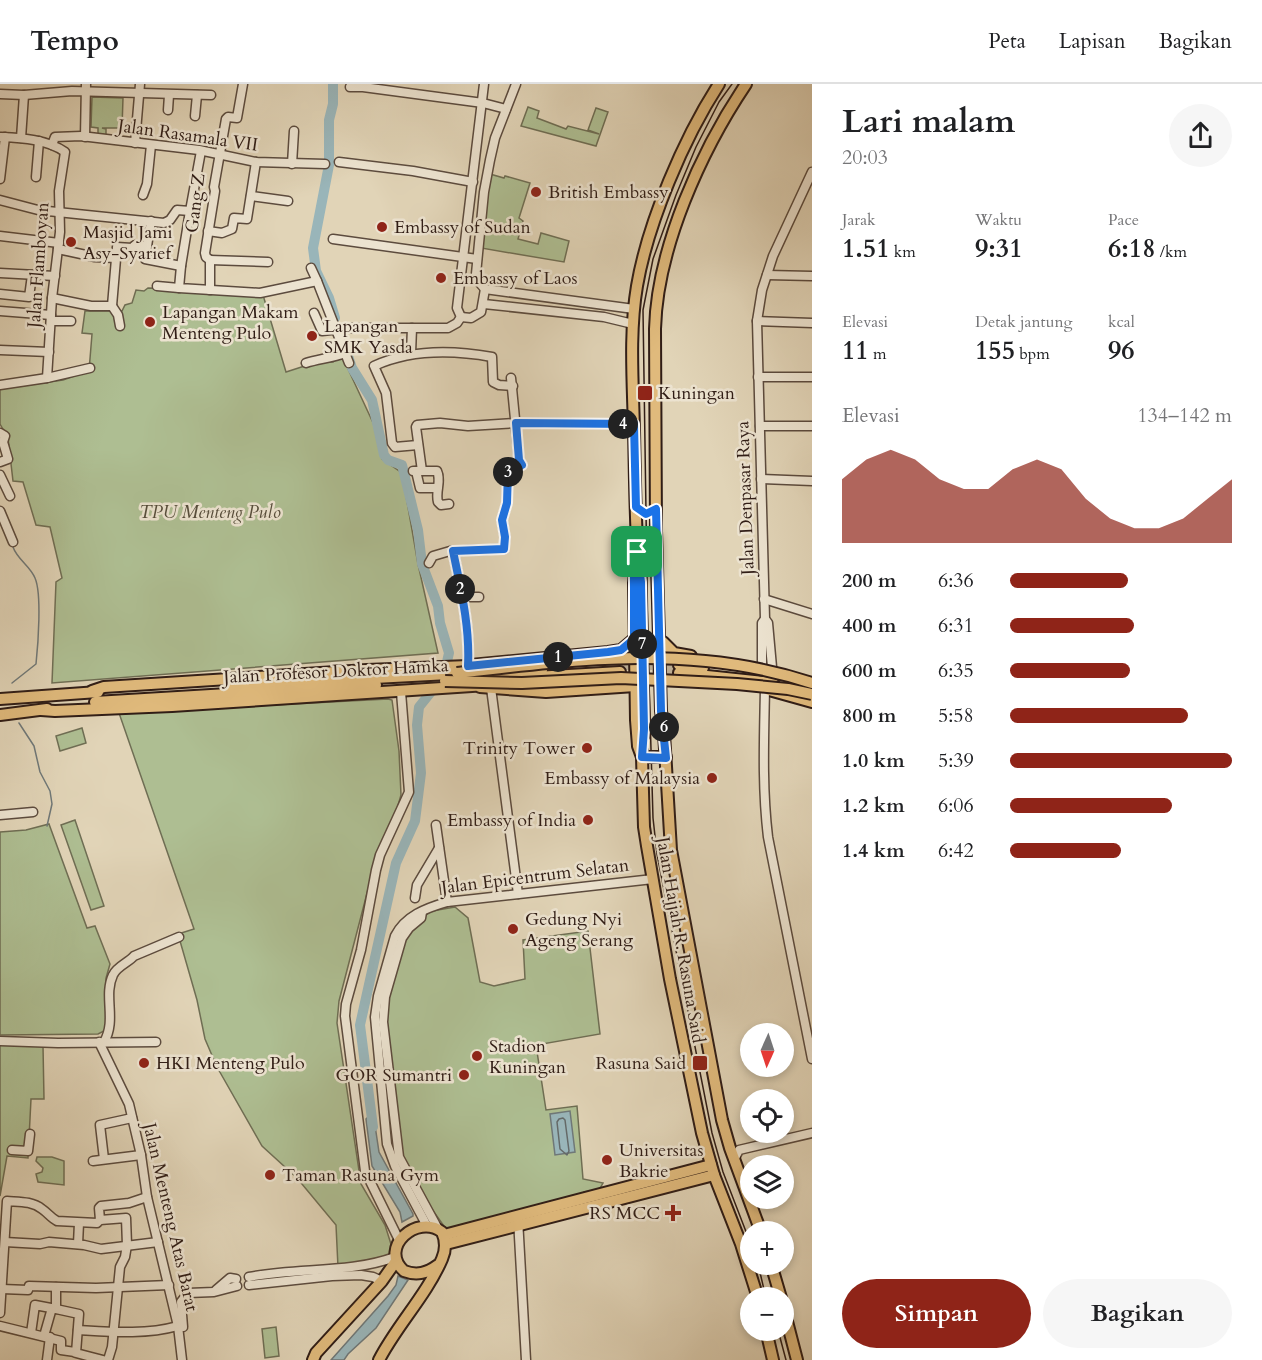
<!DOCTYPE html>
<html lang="id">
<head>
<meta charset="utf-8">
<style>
	:root { --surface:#fff; --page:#f6f6f6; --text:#202124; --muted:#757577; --line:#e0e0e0; --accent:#8f2418 }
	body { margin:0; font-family:Cardo,serif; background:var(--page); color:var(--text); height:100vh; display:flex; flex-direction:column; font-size:22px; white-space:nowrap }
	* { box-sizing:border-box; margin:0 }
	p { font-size:20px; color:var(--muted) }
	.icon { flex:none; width:33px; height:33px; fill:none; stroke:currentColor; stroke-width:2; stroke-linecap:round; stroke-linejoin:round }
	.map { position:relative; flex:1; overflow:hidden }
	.drawer { display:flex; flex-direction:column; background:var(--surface); width:450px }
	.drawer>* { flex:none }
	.needle { width:39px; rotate:183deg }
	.controls { position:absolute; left:740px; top:939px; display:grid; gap:12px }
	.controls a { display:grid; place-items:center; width:54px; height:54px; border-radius:50%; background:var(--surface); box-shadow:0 3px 9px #0003; font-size:30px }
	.pin { position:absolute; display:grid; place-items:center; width:51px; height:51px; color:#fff; margin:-26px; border-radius:12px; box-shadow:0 3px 9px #0006 }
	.km { position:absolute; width:30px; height:30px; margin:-15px; border-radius:50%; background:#222; color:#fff; font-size:16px; line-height:30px; text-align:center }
	.round { display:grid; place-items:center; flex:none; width:63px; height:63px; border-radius:32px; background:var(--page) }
	.headline { display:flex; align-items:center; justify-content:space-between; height:102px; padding:0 30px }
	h1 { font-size:33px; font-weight:700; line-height:45px }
	.figures { display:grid; grid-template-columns:repeat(3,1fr); gap:9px; height:102px; padding:6px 30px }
	.figures div { display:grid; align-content:center }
	.figures b { font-size:26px; font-weight:700 }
	.figures small { font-size:16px; font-weight:400 }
	.figures p { font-size:16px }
	.chart { height:168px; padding:12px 30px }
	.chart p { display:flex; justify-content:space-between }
	.chart svg { width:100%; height:108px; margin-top:6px; fill:var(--accent); opacity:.7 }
	.button { display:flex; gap:12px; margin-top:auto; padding:12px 30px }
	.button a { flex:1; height:69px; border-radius:36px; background:var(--accent); color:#fff; font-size:24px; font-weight:700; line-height:69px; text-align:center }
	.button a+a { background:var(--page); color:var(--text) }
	ul { padding:0 30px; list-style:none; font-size:20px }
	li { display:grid; grid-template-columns:96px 72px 1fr; align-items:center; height:45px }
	li i { height:15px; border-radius:8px; background:var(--accent) }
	header { display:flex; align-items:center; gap:36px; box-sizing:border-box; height:84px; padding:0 30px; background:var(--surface); border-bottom:2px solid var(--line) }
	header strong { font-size:28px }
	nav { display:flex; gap:33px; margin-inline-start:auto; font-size:21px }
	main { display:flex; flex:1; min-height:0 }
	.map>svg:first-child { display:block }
	.green { fill:#aebe92; stroke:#6f6e54; stroke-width:1.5 }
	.water { fill:#99b5b9; stroke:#6f7878; stroke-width:1.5 }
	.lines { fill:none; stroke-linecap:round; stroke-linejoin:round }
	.shore { stroke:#646968; stroke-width:1.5 }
	.stream { stroke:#6f7878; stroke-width:1.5 }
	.river { stroke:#99b5b9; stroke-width:10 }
	.major-tunnel { stroke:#beaf97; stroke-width:10; stroke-dasharray:10 5; stroke-linecap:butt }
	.minor-casing { stroke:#5c4b3e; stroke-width:11 }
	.major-casing { stroke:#301d16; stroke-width:14 }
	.minor { stroke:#ece3d0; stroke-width:8 }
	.major { stroke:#e0ba7c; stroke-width:10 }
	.tram { stroke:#301d16; stroke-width:1.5 }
	.major-bridge-casing { stroke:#301d16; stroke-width:14; stroke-linecap:butt }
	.major-bridge { stroke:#e0ba7c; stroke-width:10 }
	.route-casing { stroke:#fff; stroke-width:12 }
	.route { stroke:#1a73e8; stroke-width:8 }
	.poi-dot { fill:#8f2418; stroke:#ece3d0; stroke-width:2 }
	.labels { text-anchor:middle; stroke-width:5; stroke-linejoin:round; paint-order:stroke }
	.street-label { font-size:18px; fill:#301d16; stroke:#ece3d0 }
	.poi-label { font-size:18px; fill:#301d16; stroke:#ece3d0; text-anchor:start }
	.park-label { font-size:18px; font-style:italic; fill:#564d3b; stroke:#ece3d0 }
</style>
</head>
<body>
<header>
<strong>Tempo</strong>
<nav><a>Peta</a><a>Lapisan</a><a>Bagikan</a></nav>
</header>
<main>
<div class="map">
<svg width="812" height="1276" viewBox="0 0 812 1276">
	<rect width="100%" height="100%" fill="#e1d4b7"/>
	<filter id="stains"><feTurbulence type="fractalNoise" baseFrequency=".00333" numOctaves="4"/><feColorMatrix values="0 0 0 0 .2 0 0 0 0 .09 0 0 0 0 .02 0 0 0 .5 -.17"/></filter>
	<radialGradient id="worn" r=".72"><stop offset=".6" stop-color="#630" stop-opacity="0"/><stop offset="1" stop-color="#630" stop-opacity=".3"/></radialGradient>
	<g class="green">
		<path d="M 92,13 L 123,14 L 122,44 L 102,44 L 106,45 L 106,51 L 98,50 L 98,44 L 91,43 Z"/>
		<path d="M 528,23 L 539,27 L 537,34 L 566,45 L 568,42 L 599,50 L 588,46 L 596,24 L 608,28 L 596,62 L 521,42 Z"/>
		<path d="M 490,90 L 504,94 L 505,92 L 530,99 L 519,134 L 523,137 L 518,155 L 538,160 L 541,149 L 569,157 L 564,178 L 481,164 Z"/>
		<path d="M 148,204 L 210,206 L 263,211 L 286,288 L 320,277 L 333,278 L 342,272 L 375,343 L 382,375 L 402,389 L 418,480 L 438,569 L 52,599 L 56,498 L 62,494 L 50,443 L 36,441 L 23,398 L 13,397 L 8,354 L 0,340 L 0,305 L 63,296 L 89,287 L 92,250 L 82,249 L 85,227 L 122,227 L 125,221 L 132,219 L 136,206 L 144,207 Z"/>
		<path d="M 388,615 L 392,616 L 399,667 L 401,711 L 397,725 L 378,767 L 339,917 L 337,939 L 361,1100 L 385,1141 L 395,1173 L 338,1183 L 336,1141 L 297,1094 L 262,1062 L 217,983 L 205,955 L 197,916 L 178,850 L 194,845 L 119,629 Z"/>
		<path d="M 82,644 L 86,659 L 60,667 L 56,652 Z"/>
		<path d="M 75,736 L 104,822 L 91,826 L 61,741 Z"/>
		<path d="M 49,740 L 87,844 L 95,842 L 110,880 L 106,894 L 106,946 L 98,950 L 0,951 L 0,748 L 26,746 Z"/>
		<path d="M 455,823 L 468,834 L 480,898 L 494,902 L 525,895 L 523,856 L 588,847 L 600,950 L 536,961 L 546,1026 L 577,1022 L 583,1095 L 603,1099 L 599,1106 L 584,1108 L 585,1112 L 450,1147 L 446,1145 L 397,1076 L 380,937 L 410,842 L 432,827 Z"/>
		<path d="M 0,960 L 43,962 L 44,1015 L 31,1015 L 28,1074 L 7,1072 L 0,1112 Z"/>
		<path d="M 37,1073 L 52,1073 L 64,1077 L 64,1101 L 38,1098 L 36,1090 L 42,1088 L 43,1084 L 36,1077 Z"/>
		<path d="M 276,1243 L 279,1272 L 265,1274 L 262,1245 Z"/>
	</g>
	<g class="water">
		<path d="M 570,1027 L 575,1068 L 555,1071 L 550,1030 Z"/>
		<path d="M 373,1028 L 379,1068 L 413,1130 L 413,1132 L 402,1138 L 400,1128 L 372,1082 L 366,1035 Z"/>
		<path d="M 398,1192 L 408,1196 L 376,1244 L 348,1270 L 344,1276 L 331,1276 L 388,1212 L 396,1201 Z"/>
	</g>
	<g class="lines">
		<path class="shore" d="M 559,1035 L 563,1034 L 565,1036 L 569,1067 L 567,1071 L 560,1065 L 557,1038 Z"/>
		<g class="stream">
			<path d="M 12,599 L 36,580 C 38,561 42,510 35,494 C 30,482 17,475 13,463"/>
			<path d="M 19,639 L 34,662 L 40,688 L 50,707 L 52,720 L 47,742"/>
		</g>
		<g class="river">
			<path d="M 333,0 L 333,20 L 329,36 L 329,81 L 313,164 L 316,187 L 329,214 L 335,234"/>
			<path d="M 347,269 L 352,284 L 372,316 L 384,371 L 388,376 L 402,381 L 418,446 L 422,480 L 438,522 L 440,539 L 449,569 L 446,582"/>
			<path d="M 373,1043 L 360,941 L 396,779 L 415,737 L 421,689 L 417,641 L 419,623 L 431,608"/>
		</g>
		<g class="major-tunnel">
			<path d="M 620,581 L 679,581"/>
			<path d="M 652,588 L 679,589"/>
		</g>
		<defs>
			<g id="minor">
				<path d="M 350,3 L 363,3 L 483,19 L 506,25"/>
				<path d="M 0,10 L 24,11 L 72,7 L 211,11"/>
				<path d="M 168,26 L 169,11"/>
				<path d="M 195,32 L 197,11"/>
				<path d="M 0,53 C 21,54 47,55 65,68 L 59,107 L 60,148 L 52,214 L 47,294"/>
				<path d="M 85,53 L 86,0"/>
				<path d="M 21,54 L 24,11"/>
				<path d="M 135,59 L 140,0"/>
				<path d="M 52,61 L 55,53 L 81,52 L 199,66 L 256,78 L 325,80"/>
				<path d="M 339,78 L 413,87 L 473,98"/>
				<path d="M 292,80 L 294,47"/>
				<path d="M 36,93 L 39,57"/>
				<path d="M 0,95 L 5,53"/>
				<path d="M 143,111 L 147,100 L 151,61"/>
				<path d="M 251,112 L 288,117"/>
				<path d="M 0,116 L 38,126 L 164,139 L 170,136 L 177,126 L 190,127 L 201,67"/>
				<path d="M 151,137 L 145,175 L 181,182 L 190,127"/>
				<path d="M 208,147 L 222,149 L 232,145 L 234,134 L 247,135 L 256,78"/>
				<path d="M 0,152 L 59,159"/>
				<path d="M 333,155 L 477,175"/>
				<path d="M 58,165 L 95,173 L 116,174"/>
				<path d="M 210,176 L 268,178"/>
				<path d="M 181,182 L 179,204 L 260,209 L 317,197 L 349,279"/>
				<path d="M 311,184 L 317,197"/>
				<path d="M 0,189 L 55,192"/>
				<path d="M 767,191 L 812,192"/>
				<path d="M 157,202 L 179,204"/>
				<path d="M 485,205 L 478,197 L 476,190 L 484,108 L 490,76 L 495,54 L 516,0"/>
				<path d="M 485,205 L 634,225"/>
				<path d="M 210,206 L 210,176 L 206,173 L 205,169 L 215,107 L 214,103 L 226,35 L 228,33 L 237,34 L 243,0"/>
				<path d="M 0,210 L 29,213 L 32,191"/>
				<path d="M 52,214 L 91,222 L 112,222"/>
				<path d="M 484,220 L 604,233 L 633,240"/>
				<path d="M 112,222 L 117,163 L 132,164 L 135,161 L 147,162"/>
				<path d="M 112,222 L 118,231 L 120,242"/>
				<path d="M 0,227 L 51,231"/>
				<path d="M 314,229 L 322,247 L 350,244 L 448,244 L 457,239 L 461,233"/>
				<path d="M 461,233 L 457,224 L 484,0"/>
				<path d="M 461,233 L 471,234 L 481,228 L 485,205"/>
				<path d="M 51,237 L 71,237"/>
				<path d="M 757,237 L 812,239"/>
				<path d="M 0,266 L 49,268"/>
				<path d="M 411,269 L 412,244"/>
				<path d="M 306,279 C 319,275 332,274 345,269"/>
				<path d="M 758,293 L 812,293"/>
				<path d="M 0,301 L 47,294 L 90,284"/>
				<path d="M 760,342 L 812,342"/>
				<path d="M 0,349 L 5,352 L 3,358 L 8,375 L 0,378"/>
				<path d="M 418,361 L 395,363 L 392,359 L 386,309 L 374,282 C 411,265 453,266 492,273 L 493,298 L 499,301 L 513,302"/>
				<path d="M 413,387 L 437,387 C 442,397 435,407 438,418 L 441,421 L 449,420"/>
				<path d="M 416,387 L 420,404 L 437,404"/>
				<path d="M 422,387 L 416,343 L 417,341 L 440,339 L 468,342 L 516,339 L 634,340"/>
				<path d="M 0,391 L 10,412"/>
				<path d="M 761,395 L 812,397"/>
				<path d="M 0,427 L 13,458"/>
				<path d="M 453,467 C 461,506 470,543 468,582"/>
				<path d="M 429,479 L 433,472 L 450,467 L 504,465 L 505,453 L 502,436 L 507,419 L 508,386 L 522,381 L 519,376 L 511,294"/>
				<path d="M 462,513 L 479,513"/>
				<path d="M 764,515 L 812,530"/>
				<path d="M 762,581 L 762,539 L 765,535"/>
				<path d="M 772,583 L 768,539 L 765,535 L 757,237 L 762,206 L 773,172 L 812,88"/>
				<path d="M 491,604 L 518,810"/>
				<path d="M 765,605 C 764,655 762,703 768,753 L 812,975"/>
				<path d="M 0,731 L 33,728"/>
				<path d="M 436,741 L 447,818"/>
				<path d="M 415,814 L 417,801 L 439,764"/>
				<path d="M 422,828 L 421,834 L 409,844 L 402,854 L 385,913 L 383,938 L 399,1073 L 438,1145"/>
				<path d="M 0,957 L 58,959 L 156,958"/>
				<path d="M 99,958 L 129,1020 L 141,1071 L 147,1113 L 178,1242 L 182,1276"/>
				<path d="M 104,958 C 117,936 103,912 113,891 C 117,882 128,879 134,872 L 179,853"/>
				<path d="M 12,1066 L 28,1067 L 30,1050"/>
				<path d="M 104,1075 L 100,1041 L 132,1034"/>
				<path d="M 734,1076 L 739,1066 L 812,1049"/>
				<path d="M 93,1077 L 141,1071"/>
				<path d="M 518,1135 L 526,1276"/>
				<path d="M 100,1136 L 99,1124 L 101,1122 L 129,1119 L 147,1113"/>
				<path d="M 427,1142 L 395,1082 L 387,1060 L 375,933 L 378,912 L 395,852 C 405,832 426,824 447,818 L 653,795"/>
				<path d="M 399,1156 L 365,1087 L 345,932 L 346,920 L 361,866 L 376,786 L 380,771 L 409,708 L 401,608"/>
				<path d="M 5,1158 L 40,1160 L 49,1158 L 84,1161 L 101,1165 L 158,1158"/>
				<path d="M 78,1160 L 79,1139"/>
				<path d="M 249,1193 C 297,1183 349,1190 395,1173"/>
				<path d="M 249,1201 L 332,1192 L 361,1191 L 373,1193 L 382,1197"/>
				<path d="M 56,1203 L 56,1225 L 79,1230 L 76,1269 L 103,1276"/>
				<path d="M 2,1205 L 28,1206 L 29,1202 L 96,1204 L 169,1201"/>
				<path d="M 216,1206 L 230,1194 L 236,1195"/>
				<path d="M 0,1229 L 7,1117 C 19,1118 32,1117 42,1125 C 48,1129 51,1134 57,1137 L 97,1139 L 100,1136 L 126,1134 L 127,1161 L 125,1173 L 120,1183 L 112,1263 L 108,1276"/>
				<path d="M 0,1242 L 61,1257 L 61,1266 L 75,1268"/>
				<path d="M 183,1243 L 181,1218 L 188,1209 L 214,1208 L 237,1202"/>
				<path d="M 78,1246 C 112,1248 145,1251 178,1242"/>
				<path d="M 31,1249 L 35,1221 L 56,1225"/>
				<path d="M 44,1252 L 52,1224"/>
				<path d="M 47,1276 L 50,1253"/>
			</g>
			<g id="major">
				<path d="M 746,0 C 701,67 657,164 655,245 L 656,447 L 661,627 L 664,649 L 671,766 L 722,1036 L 730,1064 L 761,1148"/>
				<path d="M 637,468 L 634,499 L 636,636 L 638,662 L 642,673 L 644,743 L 647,762 L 670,895 L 702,1049 L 714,1091 L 741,1160 L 758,1214"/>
				<path d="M 638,474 C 635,432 635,389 634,347 C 633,299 629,249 637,202 C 648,138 684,54 719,0"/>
				<path d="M 641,526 L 644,651"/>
				<path d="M 663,558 L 674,569 L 691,572"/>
				<path d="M 471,581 L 608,568 L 621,566 L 634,555"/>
				<path d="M 679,581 L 703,584"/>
				<path d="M 679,589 L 773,599"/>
				<path d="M 535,593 L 620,588"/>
				<path d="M 228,602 L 449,590"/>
				<path d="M 480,603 L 546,608 L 635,602"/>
				<path d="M 769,606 L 812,618"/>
				<path d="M 92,607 L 104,603 L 367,586 L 468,582 L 494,590 L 542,586"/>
				<path d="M 0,615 L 98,608"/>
				<path d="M 95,618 L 376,601"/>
				<path d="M 41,626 L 55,627 L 172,622 L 487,601"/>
				<path d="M 0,631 L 47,625"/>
				<path d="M 642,667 L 642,673 L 666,673"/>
				<path d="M 444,1151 L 711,1081"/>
				<path d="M 446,1160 L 714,1091"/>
				<path d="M 771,1180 L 781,1214"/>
				<path d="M 783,1222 L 797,1276"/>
				<path d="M 766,1246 L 773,1276"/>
				<path d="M 313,1276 L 316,1269 L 382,1197 L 396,1177"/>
				<path d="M 379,1276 C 397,1241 426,1212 442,1175 C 446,1166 446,1157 442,1148 C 417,1129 378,1164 404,1187 C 417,1192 427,1189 438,1181"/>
			</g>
		</defs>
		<use href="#minor" class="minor-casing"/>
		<use href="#major" class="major-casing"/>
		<use href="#minor" class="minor"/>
		<use href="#major" class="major"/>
		<g class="tram">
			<path d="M 732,0 L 719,18 L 696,63 L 676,111 L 653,175 L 643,226 L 648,562 L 653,734 L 657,770 L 712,1049 L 723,1088 L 750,1158"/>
			<path d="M 758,1180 L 766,1214"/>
			<path d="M 778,1246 L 786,1276"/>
		</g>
		<defs>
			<g id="major-bridge">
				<path d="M 457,589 C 576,575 695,560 812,599"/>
				<path d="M 445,597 L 522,599 L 621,594 L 737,600 L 788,605 L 812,610"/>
			</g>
		</defs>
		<use href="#major-bridge" class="major-bridge-casing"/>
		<use href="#major-bridge" class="major-bridge"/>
	</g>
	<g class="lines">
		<defs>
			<path id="route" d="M 516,339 L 634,340 L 636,423 L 646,430 L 656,425 L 661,627 L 666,674 L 642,673 L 644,645 L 641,498 L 637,468 L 634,488 L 634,555 L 621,566 L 608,568 L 468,582 C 470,543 461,506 453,467 L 504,465 L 505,453 L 502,436 L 507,419 L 508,386 L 522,381 L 519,376 Z"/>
		</defs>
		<use href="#route" class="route-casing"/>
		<use href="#route" class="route"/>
	</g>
	<g class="poi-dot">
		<circle cx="536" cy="108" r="6"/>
		<circle cx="382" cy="143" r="6"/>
		<circle cx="71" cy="158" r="6"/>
		<circle cx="441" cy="194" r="6"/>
		<circle cx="150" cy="238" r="6"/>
		<circle cx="312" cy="252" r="6"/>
		<rect x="637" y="301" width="16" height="16" rx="3"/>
		<circle cx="587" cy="664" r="6"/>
		<circle cx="712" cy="694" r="6"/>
		<circle cx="588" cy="736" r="6"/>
		<circle cx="513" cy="845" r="6"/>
		<circle cx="477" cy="972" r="6"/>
		<circle cx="144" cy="979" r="6"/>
		<rect x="692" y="971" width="16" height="16" rx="3"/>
		<circle cx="464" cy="991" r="6"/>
		<circle cx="607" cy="1076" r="6"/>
		<circle cx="270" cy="1091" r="6"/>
		<path d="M670 1120h6v6h6v6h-6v6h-6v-6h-6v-6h6z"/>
	</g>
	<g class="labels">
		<g class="street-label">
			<text transform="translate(188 51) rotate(8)" y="6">Jalan Rasamala VII</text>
			<text transform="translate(195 119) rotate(-83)" y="6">Gang Z</text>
			<text transform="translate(38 181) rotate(-86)" y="6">Jalan Flamboyan</text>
			<text transform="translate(745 414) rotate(-92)" y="6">Jalan Denpasar Raya</text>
			<text transform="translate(336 587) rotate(-3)" y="6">Jalan Profesor Doktor Hamka</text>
			<text transform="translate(535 792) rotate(-7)" y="6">Jalan Epicentrum Selatan</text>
			<text transform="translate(681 856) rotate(80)" y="6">Jalan Hajjah R. Rasuna Said</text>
			<text transform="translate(171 1133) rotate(77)" y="6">Jalan Menteng Atas Barat</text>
		</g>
		<g class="poi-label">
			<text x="548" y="114">British Embassy</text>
			<text x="394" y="149">Embassy of Sudan</text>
			<text x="83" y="154">Masjid Jami<tspan x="83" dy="21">Asy-Syarief</tspan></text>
			<text x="453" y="200">Embassy of Laos</text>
			<text x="162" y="234">Lapangan Makam<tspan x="162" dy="21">Menteng Pulo</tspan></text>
			<text x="324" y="248">Lapangan<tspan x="324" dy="21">SMK Yasda</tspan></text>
			<text x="658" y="315">Kuningan</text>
			<text x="575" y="670" text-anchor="end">Trinity Tower</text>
			<text x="700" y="700" text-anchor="end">Embassy of Malaysia</text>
			<text x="576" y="742" text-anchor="end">Embassy of India</text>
			<text x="525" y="841">Gedung Nyi<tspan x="525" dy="21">Ageng Serang</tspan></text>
			<text x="489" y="968">Stadion<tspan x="489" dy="21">Kuningan</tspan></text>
			<text x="156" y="985">HKI Menteng Pulo</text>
			<text x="686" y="985" text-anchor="end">Rasuna Said</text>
			<text x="452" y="997" text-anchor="end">GOR Sumantri</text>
			<text x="619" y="1072">Universitas<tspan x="619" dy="21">Bakrie</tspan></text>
			<text x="282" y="1097">Taman Rasuna Gym</text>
			<text x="660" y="1135" text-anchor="end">RS MCC</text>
		</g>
		<g class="park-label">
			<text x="210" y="434">TPU Menteng Pulo</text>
		</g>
	</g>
	<rect width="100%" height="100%" filter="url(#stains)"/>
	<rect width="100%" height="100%" fill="url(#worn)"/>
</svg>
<div class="controls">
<a><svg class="needle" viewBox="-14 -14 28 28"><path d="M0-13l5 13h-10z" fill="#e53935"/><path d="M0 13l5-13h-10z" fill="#757577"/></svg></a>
<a><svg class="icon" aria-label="locate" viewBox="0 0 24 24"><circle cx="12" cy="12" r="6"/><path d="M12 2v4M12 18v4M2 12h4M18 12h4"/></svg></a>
<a><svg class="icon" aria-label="layers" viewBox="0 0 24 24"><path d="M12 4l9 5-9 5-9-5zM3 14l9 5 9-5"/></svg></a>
<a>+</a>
<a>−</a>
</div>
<div class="pin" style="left:637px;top:468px;background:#1e9e55"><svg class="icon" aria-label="arrive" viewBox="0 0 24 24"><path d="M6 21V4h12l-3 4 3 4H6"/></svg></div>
<b class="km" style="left:558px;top:573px">1</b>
<b class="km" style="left:460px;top:505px">2</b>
<b class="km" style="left:508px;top:388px">3</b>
<b class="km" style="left:623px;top:340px">4</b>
<b class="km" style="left:664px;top:643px">6</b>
<b class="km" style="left:642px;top:560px">7</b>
</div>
<section class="drawer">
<div class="headline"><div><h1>Lari malam</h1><p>20:03</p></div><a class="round"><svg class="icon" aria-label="share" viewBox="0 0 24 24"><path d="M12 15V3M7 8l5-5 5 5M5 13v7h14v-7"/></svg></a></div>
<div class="figures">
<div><p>Jarak</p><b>1.51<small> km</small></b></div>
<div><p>Waktu</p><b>9:31</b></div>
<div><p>Pace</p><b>6:18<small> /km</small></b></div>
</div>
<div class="figures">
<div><p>Elevasi</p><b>11<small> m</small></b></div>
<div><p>Detak jantung</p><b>155<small> bpm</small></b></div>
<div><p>kcal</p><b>96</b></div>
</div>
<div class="chart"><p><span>Elevasi</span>134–142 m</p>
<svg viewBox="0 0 160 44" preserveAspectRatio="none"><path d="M0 44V18L10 10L20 6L30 10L40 18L50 22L60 22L70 14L80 10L90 14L100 26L110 34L120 38L130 38L140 34L150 26L160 18V44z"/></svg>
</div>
<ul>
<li><b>200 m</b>6:36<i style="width:53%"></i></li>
<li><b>400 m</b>6:31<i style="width:56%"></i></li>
<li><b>600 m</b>6:35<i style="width:54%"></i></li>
<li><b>800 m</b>5:58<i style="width:80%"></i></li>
<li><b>1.0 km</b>5:39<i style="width:100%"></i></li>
<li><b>1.2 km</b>6:06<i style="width:73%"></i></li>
<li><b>1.4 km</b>6:42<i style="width:50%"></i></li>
</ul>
<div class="button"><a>Simpan</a><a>Bagikan</a></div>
</section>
</main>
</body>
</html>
